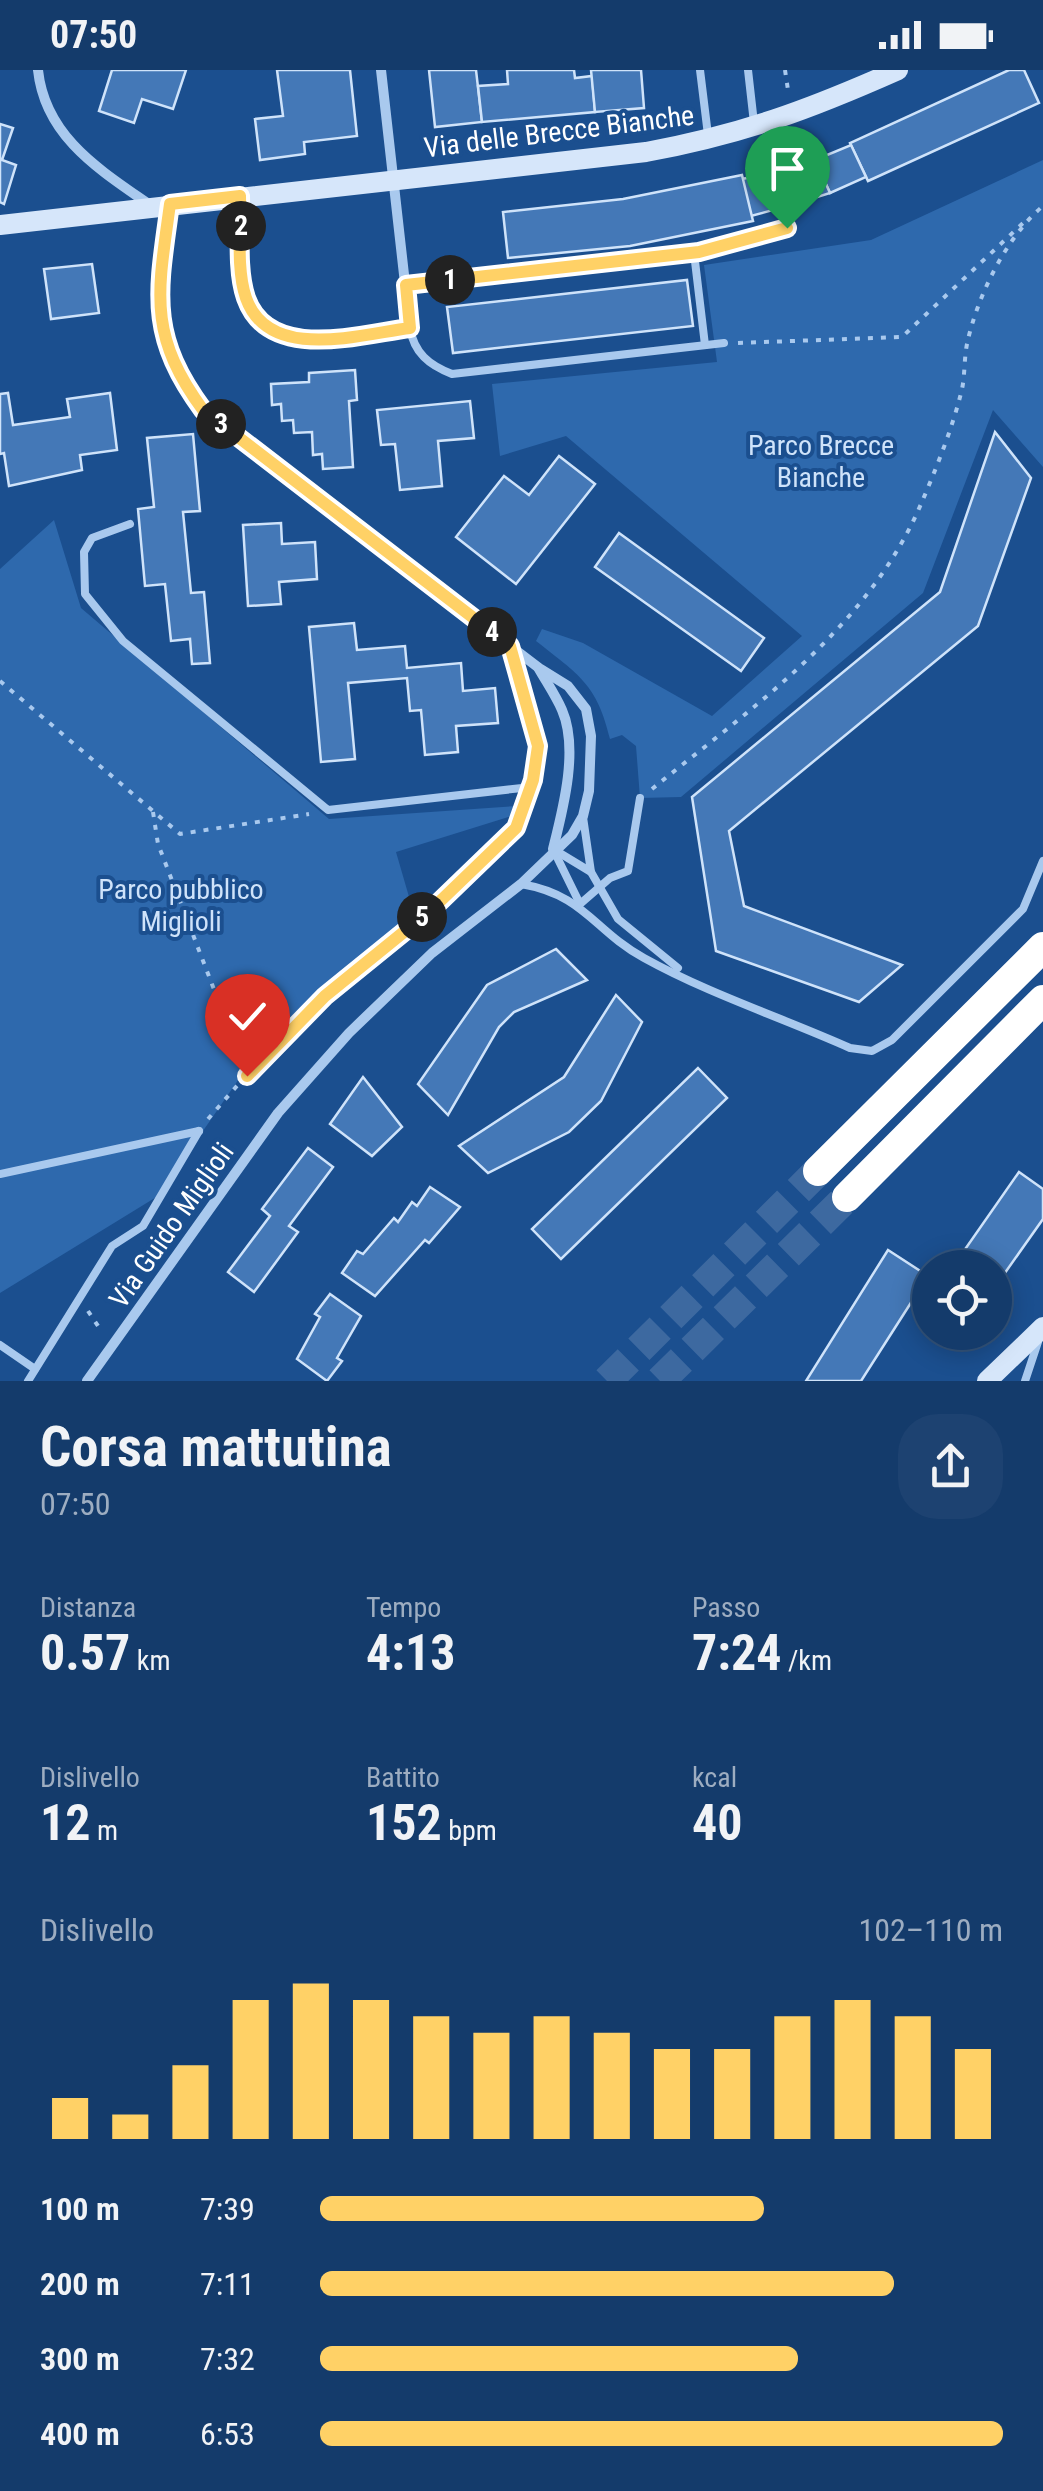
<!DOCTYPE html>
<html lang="it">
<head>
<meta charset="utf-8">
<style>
	:root { --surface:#143b6b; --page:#1d4271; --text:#f1f3f6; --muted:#9dadc1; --line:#33557e; --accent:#ffd166 }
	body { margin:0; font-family:"Roboto Condensed",sans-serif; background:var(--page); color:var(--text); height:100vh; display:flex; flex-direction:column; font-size:38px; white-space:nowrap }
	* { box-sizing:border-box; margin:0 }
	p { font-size:32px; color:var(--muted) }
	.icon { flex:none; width:55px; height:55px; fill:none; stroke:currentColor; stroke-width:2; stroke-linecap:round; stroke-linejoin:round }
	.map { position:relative; height:1311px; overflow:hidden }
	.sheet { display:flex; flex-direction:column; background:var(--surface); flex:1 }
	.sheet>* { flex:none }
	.buttons { position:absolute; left:912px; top:1180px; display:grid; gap:20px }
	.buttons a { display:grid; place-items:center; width:100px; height:100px; border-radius:50%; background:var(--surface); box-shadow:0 5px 25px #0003,0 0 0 2px var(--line); font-size:50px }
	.pin { position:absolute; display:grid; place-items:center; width:85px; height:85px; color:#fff; margin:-102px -42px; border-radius:50% 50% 50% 0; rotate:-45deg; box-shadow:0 0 10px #0007 }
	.pin .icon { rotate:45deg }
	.km { position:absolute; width:50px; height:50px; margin:-25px; border-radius:50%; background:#222; color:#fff; font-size:28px; line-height:50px; text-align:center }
	.round { display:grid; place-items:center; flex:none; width:105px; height:105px; border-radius:40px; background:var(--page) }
	.overview { display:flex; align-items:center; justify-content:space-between; height:170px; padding:0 40px }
	h1 { font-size:55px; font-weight:700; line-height:75px }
	.stats { display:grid; grid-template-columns:repeat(3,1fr); gap:15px; height:170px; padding:10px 40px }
	.stats div { display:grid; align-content:center }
	.stats b { font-size:50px; font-weight:700 }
	.stats small { font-size:28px; font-weight:400 }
	.stats p { font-size:28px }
	.chart { height:280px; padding:20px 40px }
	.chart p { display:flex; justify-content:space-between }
	.chart svg { width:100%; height:180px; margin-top:10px; stroke:var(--accent); stroke-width:6 }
	ul { padding:0 40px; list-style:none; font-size:32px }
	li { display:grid; grid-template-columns:160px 120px 1fr; align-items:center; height:75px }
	li i { height:25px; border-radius:12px; background:var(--accent) }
	.status { display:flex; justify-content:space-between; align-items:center; height:70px; padding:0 50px; background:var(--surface); direction:ltr }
	.status svg { height:28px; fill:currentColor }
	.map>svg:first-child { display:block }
	.green { fill:#2e69ad }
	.building { fill:#4478b7; stroke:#cfe3fa; stroke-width:2.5 }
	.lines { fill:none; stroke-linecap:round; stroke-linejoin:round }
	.highway-tunnel { stroke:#3d69a0; stroke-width:30; stroke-dasharray:30 15; stroke-linecap:butt }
	.path { stroke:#a9c9ee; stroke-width:4; stroke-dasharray:5 8; stroke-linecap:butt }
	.lane { stroke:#a9c9ee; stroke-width:8 }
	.street { stroke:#a9c9ee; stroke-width:10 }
	.secondary { stroke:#d6e6fa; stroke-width:20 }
	.highway { stroke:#fff; stroke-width:30 }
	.route-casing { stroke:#fff; stroke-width:20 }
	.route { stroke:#ffd166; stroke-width:12 }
	.labels { text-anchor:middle; stroke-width:8; stroke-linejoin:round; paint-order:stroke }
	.street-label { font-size:28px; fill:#fff; stroke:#1b4f8f }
	.park-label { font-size:28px; fill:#cfe3fa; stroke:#1b4f8f }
</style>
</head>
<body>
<div class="status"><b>07:50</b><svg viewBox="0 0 49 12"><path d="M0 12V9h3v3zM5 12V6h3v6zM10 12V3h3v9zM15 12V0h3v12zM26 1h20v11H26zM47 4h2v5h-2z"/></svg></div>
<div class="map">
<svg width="1043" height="1311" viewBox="0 0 1043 1311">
	<rect width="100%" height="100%" fill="#1b4f8f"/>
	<g class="green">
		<path d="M 1043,90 L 1043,397 L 993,340 L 923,523 L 681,727 L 640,728 L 636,676 L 622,665 L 610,669 C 597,614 579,605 536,571 L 542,559 L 583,573 L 712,646 L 802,566 L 566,366 L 500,386 L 492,314 L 717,292 L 704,195 L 871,170 Z"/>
		<path d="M 54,450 L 81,538 L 329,749 L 517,736 L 512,746 L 396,782 L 414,844 L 331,910 L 243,1003 L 158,1126 L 0,1223 L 0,499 Z"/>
	</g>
	<g class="building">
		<path d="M 112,0 L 186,0 L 173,39 L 142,29 L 134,53 L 99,41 Z"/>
		<path d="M 277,0 L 350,0 L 357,66 L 304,72 L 305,84 L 260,90 L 255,49 L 283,46 Z"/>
		<path d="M 429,0 L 476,0 L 482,52 L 435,57 Z"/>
		<path d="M 507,0 L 574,0 L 575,8 L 592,6 L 595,42 L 482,52 L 478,16 L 508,14 Z"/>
		<path d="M 591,0 L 641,0 L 644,38 L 595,42 Z"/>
		<path d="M 1009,0 L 1024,0 L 1039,33 L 868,111 L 850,73 Z"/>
		<path d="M 0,54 L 13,58 L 2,90 L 16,95 L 4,134 L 0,132 Z"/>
		<path d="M 851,75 L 866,107 L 830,123 L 815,90 Z"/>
		<path d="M 815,90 L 830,123 L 795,134 L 783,100 Z"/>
		<path d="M 783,100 L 795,134 L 751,146 L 742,109 Z"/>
		<path d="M 742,105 L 753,151 L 630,176 L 508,188 L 503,142 L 623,129 Z"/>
		<path d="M 92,194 L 99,243 L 51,249 L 44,199 Z"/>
		<path d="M 687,210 L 693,256 L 453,283 L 447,237 Z"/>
		<path d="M 355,300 L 357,330 L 349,331 L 353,397 L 323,399 L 322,384 L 313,385 L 312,362 L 294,363 L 293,350 L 282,351 L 281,334 L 272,335 L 271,314 L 309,312 L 309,303 Z"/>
		<path d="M 8,323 L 13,355 L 70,347 L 67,329 L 110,323 L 117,380 L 80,385 L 82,400 L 9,416 L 4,383 L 0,384 L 0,324 Z"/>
		<path d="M 470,331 L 474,368 L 438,371 L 442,416 L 400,420 L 395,374 L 381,375 L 377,340 Z"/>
		<path d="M 995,362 L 1031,408 L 978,556 L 729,761 L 744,836 L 902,895 L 859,932 L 716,881 L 692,727 L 940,522 Z"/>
		<path d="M 193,364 L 200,441 L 183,442 L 191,523 L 204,522 L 210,593 L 192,594 L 190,569 L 171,571 L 165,514 L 145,516 L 138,439 L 154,437 L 147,368 Z"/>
		<path d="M 559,386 L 595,414 L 516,514 L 456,467 L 504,406 L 529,425 Z"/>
		<path d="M 281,453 L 282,474 L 315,472 L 317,509 L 279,512 L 281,534 L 248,536 L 243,455 Z"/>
		<path d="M 619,463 L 764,568 L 741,601 L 595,497 Z"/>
		<path d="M 354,553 L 357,580 L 405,576 L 407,598 L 461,593 L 463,621 L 495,618 L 498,653 L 456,656 L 458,682 L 425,685 L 421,640 L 410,641 L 407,608 L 348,613 L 355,689 L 321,692 L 309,557 Z"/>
		<path d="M 556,879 L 587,910 L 514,942 L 499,957 L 448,1045 L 418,1014 L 487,915 Z"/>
		<path d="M 616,925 L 642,952 L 601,1031 L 569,1062 L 488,1103 L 459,1076 L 564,1007 Z"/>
		<path d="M 698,998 L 727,1028 L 561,1189 L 532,1159 Z"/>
		<path d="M 363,1007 L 402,1057 L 372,1086 L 330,1054 Z"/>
		<path d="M 308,1078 L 333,1097 L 289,1156 L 298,1162 L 254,1222 L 228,1202 L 270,1146 L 262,1139 Z"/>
		<path d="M 1019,1102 L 1043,1119 L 1043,1149 L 995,1217 L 995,1198 L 952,1198 Z"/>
		<path d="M 430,1117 L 460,1137 L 429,1173 L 425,1170 L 375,1226 L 342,1203 L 357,1181 L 363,1184 L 394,1148 L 398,1152 L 412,1132 L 417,1136 Z"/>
		<path d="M 888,1180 L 928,1206 L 861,1311 L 806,1311 Z"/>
		<path d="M 330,1224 L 361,1246 L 337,1288 L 342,1291 L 327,1311 L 297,1289 L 320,1247 L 315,1244 Z"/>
	</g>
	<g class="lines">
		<g class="highway-tunnel">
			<path d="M 607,1311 L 818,1101"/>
			<path d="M 660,1311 L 847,1127"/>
		</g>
		<g class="path">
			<path d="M 785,0 L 788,20"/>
			<path d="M 738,273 L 902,267 L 1023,153"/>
			<path d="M 0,611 L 180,764 L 309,744"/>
			<path d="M 652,719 C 753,637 868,558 921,434 C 936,399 953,357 962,319 C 965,305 964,289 967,274 C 977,227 1006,167 1043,136"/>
			<path d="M 153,742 L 158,774 L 247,1005"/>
			<path d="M 208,1049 L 270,978 L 325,926 L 431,839 L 516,758 L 524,734"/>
			<path d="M 88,1241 L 102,1262"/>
		</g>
		<g class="lane">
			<path d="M 700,0 L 708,65"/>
			<path d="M 748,0 L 754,53"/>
			<path d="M 694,183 L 705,275"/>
			<path d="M 406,215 L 694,183 L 787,158"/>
			<path d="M 410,258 C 414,283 429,295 452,304 L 724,273"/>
			<path d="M 130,454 L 92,468 L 84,482 L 85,524 L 123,571 L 328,740 L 522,718 L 533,710 L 538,677 L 511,578"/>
			<path d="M 583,747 L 591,802"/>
			<path d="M 553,779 L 591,802 L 618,849 L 678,898"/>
			<path d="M 553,779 L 580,834 L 610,808 L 628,801 L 640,728"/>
			<path d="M 521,814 C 585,825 593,860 644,888 C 709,924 783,948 850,978 L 872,981 L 892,970 L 1023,839 L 1043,791"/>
			<path d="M 0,1104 L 199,1061"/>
			<path d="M 0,1275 L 35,1299"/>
			<path d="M 28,1311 L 112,1176 L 143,1156 L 199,1061"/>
			<path d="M 1025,1311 L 1038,1272"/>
		</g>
		<g class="street">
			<path d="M 38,0 C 45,67 100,100 150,135"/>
			<path d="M 240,127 C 241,158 236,199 246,229 C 270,293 361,264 410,258 L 381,0"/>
			<path d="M 539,599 C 547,613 556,626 562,640 C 579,679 563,739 553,779"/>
			<path d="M 87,1311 L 278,1043 L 349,963 L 432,883 L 521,814 L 572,765 L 583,746 L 589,721 L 591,666 L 586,639 L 568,616 L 539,598 L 203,340 C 148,265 158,223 170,135"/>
		</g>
		<g class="secondary">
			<path d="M 0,155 L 646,82 C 743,64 808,40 898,0"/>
			<path d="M 987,1311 L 1043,1257"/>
		</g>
		<g class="highway">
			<path d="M 818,1101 L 1043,877"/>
			<path d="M 847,1127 L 1043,930"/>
		</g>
	</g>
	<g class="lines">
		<defs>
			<path id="route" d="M 247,1006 L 325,926 L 431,840 L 516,758 L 533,710 L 538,676 L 510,576 L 203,340 C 147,264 158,222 170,134 L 240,126 C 241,158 236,199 246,228 C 269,293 361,264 410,258 L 406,215 L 699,182 L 787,158"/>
		</defs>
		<use href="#route" class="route-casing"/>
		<use href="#route" class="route"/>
	</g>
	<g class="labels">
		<g class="street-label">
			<text transform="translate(559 61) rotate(-7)" y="10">Via delle Brecce Bianche</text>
			<text transform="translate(171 1155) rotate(-55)" y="10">Via Guido Miglioli</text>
		</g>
		<g class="park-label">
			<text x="821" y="385">Parco Brecce<tspan x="821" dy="32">Bianche</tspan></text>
			<text x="181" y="829">Parco pubblico<tspan x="181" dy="32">Miglioli</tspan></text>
		</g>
	</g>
</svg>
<div class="buttons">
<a><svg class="icon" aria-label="locate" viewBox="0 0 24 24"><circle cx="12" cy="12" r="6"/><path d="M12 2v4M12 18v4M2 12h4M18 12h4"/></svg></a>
</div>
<div class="pin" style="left:787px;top:158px;background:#1e9e55"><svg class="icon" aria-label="arrive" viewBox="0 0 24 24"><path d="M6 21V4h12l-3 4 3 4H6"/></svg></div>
<div class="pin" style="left:247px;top:1006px;background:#d93025"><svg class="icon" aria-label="check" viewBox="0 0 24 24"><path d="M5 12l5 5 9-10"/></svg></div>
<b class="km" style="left:450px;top:210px">1</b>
<b class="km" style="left:241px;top:156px">2</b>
<b class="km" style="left:221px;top:354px">3</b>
<b class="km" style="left:492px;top:562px">4</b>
<b class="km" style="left:422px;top:847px">5</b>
</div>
<section class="sheet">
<div class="overview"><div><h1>Corsa mattutina</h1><p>07:50</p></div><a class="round"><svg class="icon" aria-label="share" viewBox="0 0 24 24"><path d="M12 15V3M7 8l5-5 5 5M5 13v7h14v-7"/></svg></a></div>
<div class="stats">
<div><p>Distanza</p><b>0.57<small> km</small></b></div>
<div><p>Tempo</p><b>4:13</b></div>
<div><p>Passo</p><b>7:24<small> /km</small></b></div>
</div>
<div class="stats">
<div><p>Dislivello</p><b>12<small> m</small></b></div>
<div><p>Battito</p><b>152<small> bpm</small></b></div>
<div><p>kcal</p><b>40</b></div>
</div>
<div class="chart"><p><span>Dislivello</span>102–110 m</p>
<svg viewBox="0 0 160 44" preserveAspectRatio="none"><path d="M5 44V34M15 44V38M25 44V26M35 44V10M45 44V6M55 44V10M65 44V14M75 44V18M85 44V14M95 44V18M105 44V22M115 44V22M125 44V14M135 44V10M145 44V14M155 44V22"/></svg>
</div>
<ul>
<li><b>100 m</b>7:39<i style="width:65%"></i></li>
<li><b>200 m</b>7:11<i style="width:84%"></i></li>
<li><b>300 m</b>7:32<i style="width:70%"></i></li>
<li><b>400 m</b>6:53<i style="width:100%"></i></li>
</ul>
</section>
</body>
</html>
